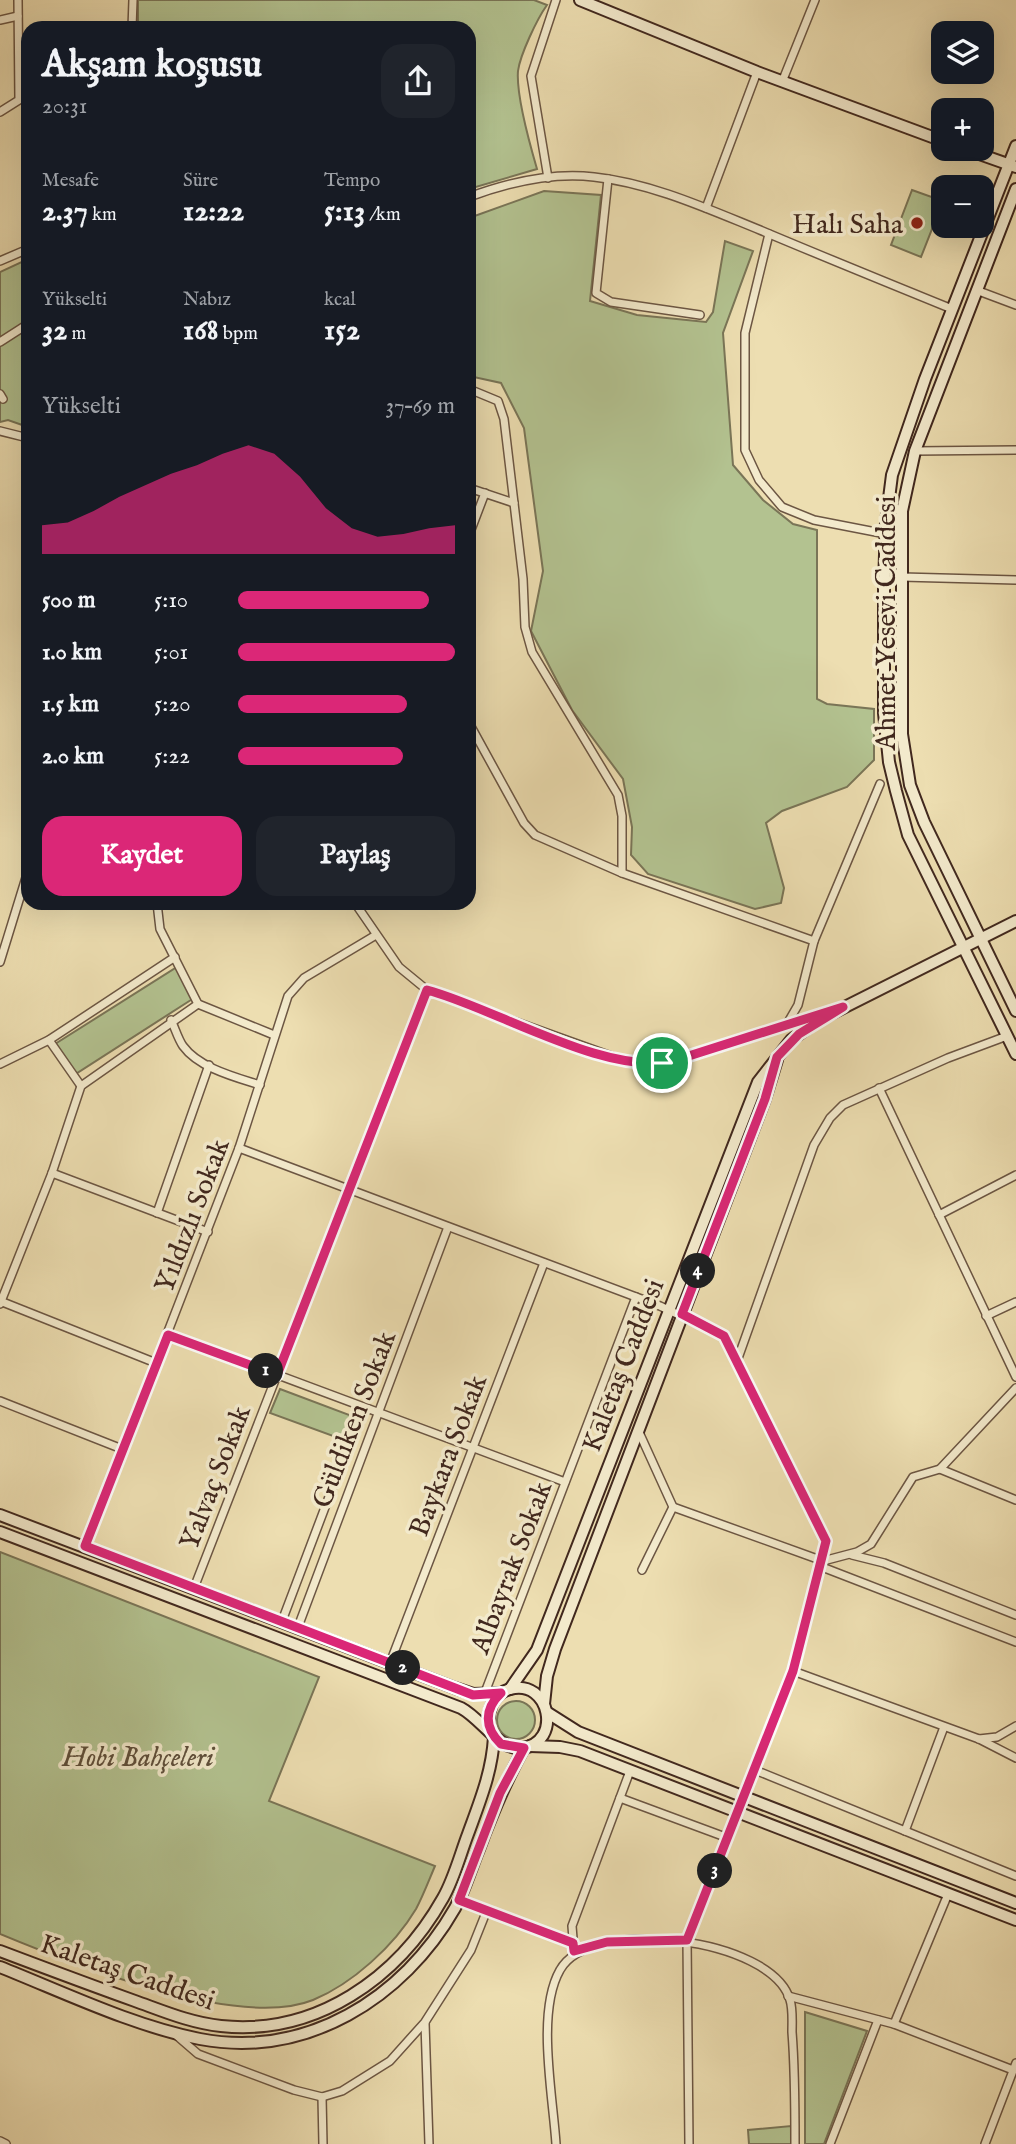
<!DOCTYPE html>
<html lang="tr">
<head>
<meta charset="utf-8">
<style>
	:root { --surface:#171b24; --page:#20242c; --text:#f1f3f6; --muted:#9ea1a6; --accent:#db2777 }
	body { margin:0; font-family:"IM FELL English",serif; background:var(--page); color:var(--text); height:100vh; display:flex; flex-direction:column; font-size:26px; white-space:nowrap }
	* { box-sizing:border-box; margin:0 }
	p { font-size:23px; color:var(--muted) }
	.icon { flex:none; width:38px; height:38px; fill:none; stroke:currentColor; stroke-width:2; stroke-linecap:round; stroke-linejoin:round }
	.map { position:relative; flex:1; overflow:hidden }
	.panel { position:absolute; left:21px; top:21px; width:455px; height:889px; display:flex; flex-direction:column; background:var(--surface); border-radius:21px; box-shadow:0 7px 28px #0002 }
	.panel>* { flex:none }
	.fabs { position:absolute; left:931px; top:21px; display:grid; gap:14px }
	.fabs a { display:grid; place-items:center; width:63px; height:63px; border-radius:14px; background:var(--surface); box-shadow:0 7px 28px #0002; font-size:35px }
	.pin { position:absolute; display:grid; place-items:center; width:60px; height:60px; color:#fff; margin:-30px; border:4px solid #fff; border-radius:50%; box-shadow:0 2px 7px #0007 }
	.km { position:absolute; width:35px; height:35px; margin:-18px; border-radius:50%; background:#222; color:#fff; font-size:19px; line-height:35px; text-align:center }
	.round { display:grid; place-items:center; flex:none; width:74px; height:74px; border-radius:21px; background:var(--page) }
	.headline { display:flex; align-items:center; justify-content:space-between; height:119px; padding:0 21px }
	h1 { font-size:38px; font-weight:700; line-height:52px }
	.figures { display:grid; grid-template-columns:repeat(3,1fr); gap:10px; height:119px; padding:7px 21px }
	.figures div { display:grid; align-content:center }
	.figures b { font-size:30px; font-weight:700 }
	.figures small { font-size:19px; font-weight:400 }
	.figures p { font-size:19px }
	.chart { height:196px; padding:14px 21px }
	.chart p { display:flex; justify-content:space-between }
	.chart svg { width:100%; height:126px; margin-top:7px; fill:var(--accent); opacity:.7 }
	.action { display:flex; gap:14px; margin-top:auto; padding:14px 21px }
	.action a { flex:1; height:80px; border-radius:21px; background:var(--accent); color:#fff; font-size:28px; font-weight:700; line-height:80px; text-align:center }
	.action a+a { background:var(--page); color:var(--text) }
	ul { padding:0 21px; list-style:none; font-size:23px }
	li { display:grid; grid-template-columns:112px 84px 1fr; align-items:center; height:52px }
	li i { height:18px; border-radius:9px; background:var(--accent) }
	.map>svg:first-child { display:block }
	.green { fill:#b3c290; stroke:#7a7557; stroke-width:2 }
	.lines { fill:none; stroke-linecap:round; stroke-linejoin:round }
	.street-casing { stroke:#6c5643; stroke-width:10 }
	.secondary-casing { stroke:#41281e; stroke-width:14 }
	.street { stroke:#f3eacc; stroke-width:7 }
	.secondary { stroke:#f3eacc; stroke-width:10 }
	.route-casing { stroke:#fff; stroke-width:14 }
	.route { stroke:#db2777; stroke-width:9 }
	.poi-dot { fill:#8f2418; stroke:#f3eacc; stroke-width:2.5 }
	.labels { text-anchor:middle; stroke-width:7; stroke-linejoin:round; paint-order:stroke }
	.poi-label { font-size:28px; fill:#41281e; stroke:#f3eacc; text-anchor:end }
	.street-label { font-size:28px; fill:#41281e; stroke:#f3eacc }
	.park-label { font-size:28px; font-style:italic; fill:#5e4e3a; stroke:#f3eacc }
</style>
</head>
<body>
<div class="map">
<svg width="1016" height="2144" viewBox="0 0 1016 2144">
	<rect width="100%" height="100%" fill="#eddeb1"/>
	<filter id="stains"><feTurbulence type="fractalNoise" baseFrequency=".00286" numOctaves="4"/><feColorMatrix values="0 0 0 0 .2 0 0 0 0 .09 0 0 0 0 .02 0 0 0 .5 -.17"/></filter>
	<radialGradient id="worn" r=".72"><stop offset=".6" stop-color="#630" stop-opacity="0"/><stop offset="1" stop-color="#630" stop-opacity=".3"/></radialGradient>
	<g class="green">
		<path d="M 138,0 L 534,0 L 547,5 C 537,19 520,55 518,71 C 516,95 530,145 537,169 L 469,189 L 469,28 L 138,28 Z"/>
		<path d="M 912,190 L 943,201 L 921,257 L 891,245 Z"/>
		<path d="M 544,191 L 601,195 L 590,301 L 637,315 L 706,322 L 713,312 L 725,241 L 753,251 L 723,333 L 733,465 L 763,500 L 793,524 L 817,530 L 817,699 L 827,704 L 874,709 L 874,760 L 847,787 L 782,811 L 766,823 L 784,888 L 781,903 L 755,909 L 648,874 L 631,855 L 632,827 L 623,779 L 572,710 L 531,631 L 543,571 L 524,428 L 501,383 L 469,376 L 469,218 Z"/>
		<path d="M 28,259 L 28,427 L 8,420 L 0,422 L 0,272 Z"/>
		<path d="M 177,967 L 194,998 L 74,1075 L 55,1044 Z"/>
		<path d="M 280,1389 L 352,1416 L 344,1440 L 270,1413 Z"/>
		<path d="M 0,1552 L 319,1677 L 269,1801 L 435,1866 C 429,1880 423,1896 416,1909 C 394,1946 352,1984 313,2000 C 239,2030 72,1964 0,1934 Z"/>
		<circle cx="516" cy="1720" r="19"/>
		<path d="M 805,2012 L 867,2031 L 824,2144 L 805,2144 Z"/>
		<path d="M 791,2126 L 791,2144 L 749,2144 L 748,2130 Z"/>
	</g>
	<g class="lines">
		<defs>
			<g id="street">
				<path d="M 0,20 L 18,16"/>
				<path d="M 132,28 L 133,0"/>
				<path d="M 782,82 L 815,0"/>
				<path d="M 0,112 L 19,100 L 18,0"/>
				<path d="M 548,178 L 531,76 L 556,0"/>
				<path d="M 608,179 L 596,293 L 611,302 L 700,315"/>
				<path d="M 469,197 C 507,183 553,172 594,177 C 651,183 708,209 760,230 C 824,257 888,283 952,309"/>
				<path d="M 706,208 L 757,72"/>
				<path d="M 769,234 L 745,333 L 745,450 L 759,480 L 782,507 L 814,520 L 886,534"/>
				<path d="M 0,261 L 28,249"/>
				<path d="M 976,290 L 1016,305"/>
				<path d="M 0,342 L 28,324"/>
				<path d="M 469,389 L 498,401 L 504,419 L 523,579 L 525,627 L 532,652 L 618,795 L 622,816 L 622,873"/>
				<path d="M 0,394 L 3,399"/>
				<path d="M 0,431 L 28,438"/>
				<path d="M 915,451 L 1016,450"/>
				<path d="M 469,488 L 514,503"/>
				<path d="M 469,535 L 485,493"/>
				<path d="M 902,577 L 1016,580"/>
				<path d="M 469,723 L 524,823 L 535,835 L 622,873 L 814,941"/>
				<path d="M 157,903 L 160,929 L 198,1004 L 274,1035"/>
				<path d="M 355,903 L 399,967 L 427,990 L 625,1061 L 651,1064 L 673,1061 L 824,1013"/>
				<path d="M 0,962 L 28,871"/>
				<path d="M 171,1020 C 175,1028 178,1039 183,1046 C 199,1068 235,1077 260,1085"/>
				<path d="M 787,1024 L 798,1005 L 814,941 L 880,784"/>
				<path d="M 49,1040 L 81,1086"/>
				<path d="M 0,1064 L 49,1040 L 175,957"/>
				<path d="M 879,1088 L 1016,1377"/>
				<path d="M 239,1148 L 660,1306 L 724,1336 L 826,1541 L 793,1671 L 687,1940 L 689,2144"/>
				<path d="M 52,1173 L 208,1232"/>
				<path d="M 157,1213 L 209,1065"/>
				<path d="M 939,1215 L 1016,1175"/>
				<path d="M 0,1301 L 156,1363"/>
				<path d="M 0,1304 L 52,1173 L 81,1086 L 198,1004"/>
				<path d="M 986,1316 L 1016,1302"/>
				<path d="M 168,1334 L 565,1482"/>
				<path d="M 737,1361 L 814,1145 L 830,1118 L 843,1105 L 948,1058 L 1007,1036"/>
				<path d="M 0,1401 L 122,1449"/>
				<path d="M 638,1430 L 673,1507 L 642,1570"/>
				<path d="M 940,1469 L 1016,1500"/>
				<path d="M 673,1507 L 823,1561"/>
				<path d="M 85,1546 L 239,1148 L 288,996 L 304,978 L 376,935"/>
				<path d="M 852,1555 L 884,1563 L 1016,1615"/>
				<path d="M 823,1561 L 857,1552 L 871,1544 L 913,1477 L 940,1469 L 1016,1388"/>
				<path d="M 822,1567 L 1016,1642"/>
				<path d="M 194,1588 L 427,990"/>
				<path d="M 282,1621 L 363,1407"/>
				<path d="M 298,1627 L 448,1227"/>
				<path d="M 390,1663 L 544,1263"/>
				<path d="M 793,1671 L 979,1739 L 1016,1758"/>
				<path d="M 484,1695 L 636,1297"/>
				<path d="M 979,1739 L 997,1737 L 1016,1726"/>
				<path d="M 755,1770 L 1016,1876"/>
				<path d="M 620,1798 L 728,1838"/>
				<path d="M 905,1831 L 944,1727"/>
				<path d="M 459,1900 L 573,1943"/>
				<path d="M 574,1951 L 572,1926 L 630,1771"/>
				<path d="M 788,1996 L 894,2024 L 1013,2070"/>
				<path d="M 425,2023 L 429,2144"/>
				<path d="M 894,2024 L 948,1894"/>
				<path d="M 176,2035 L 198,2054 L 294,2090 L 322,2097 L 342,2091 L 390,2061 L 425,2022 L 471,1950 L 487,1910"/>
				<path d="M 322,2097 L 323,2144"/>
				<path d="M 0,2141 L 6,2144"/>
				<path d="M 556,2144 C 553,2096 536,2012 560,1970 C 589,1916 772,1937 790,2000 C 793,2009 792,2022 792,2032 C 795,2069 795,2107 795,2144"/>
				<path d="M 830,2144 L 878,2020"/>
				<path d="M 985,2144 L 1016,2063"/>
			</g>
			<g id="secondary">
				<path d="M 580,0 L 757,72 L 943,141"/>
				<path d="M 1016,146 L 925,379 L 892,475 L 886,522 L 884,587 L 884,713 L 889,762 L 896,791 L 908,835 L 1016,1054"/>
				<path d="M 965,149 L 1016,167"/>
				<path d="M 1016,189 L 915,451 L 902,511 L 902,734 L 910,785 L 924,822 L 1016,1011"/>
				<path d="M 0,1515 L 455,1688 L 473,1694 L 501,1693"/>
				<path d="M 0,1532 L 461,1708 C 482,1719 499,1751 522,1748 C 563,1743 550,1678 510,1689 C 492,1694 487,1712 489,1728"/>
				<path d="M 510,1689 L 537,1650 L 758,1082 L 791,1040 L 819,1020 L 1016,921"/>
				<path d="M 544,1704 L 547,1676 L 555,1649 L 765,1099 L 777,1060"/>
				<path d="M 548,1713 L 578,1732 L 1016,1903"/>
				<path d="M 530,1746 L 560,1747 L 580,1751 L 1016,1920"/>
				<path d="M 0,1951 C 45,1968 90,1985 135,2001 C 163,2011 191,2023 221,2026 C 316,2036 398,1978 443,1898 C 454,1879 460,1855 468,1834 C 480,1801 492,1772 494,1737"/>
				<path d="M 0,1967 C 63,1992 133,2026 200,2039 C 306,2059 403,1999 455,1908 C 465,1890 471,1868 479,1849 C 492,1814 506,1781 524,1748"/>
			</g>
		</defs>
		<use href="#street" class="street-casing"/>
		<use href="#secondary" class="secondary-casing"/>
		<use href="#street" class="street"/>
		<use href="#secondary" class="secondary"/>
	</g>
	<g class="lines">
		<defs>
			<path id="route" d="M 427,990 C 495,1008 605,1076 673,1061 L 843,1007 L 799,1034 L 777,1057 L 765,1099 L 682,1314 L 724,1336 L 826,1541 L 793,1671 L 687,1940 L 607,1942 L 574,1951 L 573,1943 L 459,1900 L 500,1793 L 524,1748 L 501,1744 C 484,1728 484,1709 501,1693 L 473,1695 L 455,1688 L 85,1546 L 168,1335 L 277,1375 Z"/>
		</defs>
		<use href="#route" class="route-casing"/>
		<use href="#route" class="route"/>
	</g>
	<circle class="poi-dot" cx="917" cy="223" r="7"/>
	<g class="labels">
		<g class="poi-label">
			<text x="903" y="233">Halı Saha</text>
		</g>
		<g class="street-label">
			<text transform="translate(885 623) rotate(-90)" y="10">Ahmet Yesevi Caddesi</text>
			<text transform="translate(191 1215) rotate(-69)" y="10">Yıldızlı Sokak</text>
			<text transform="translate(622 1365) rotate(-69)" y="10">Kaletaş Caddesi</text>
			<text transform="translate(353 1419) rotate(-69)" y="10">Güldiken Sokak</text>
			<text transform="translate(447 1455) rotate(-69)" y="10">Baykara Sokak</text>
			<text transform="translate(214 1477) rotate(-69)" y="10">Yalvaç Sokak</text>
			<text transform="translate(510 1567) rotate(-69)" y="10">Albayrak Sokak</text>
			<text transform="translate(128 1971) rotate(19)" y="10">Kaletaş Caddesi</text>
		</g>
		<g class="park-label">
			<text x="138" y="1766">Hobi Bahçeleri</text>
		</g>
	</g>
	<rect width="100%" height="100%" filter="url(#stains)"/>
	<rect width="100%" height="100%" fill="url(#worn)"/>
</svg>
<div class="fabs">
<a><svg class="icon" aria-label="layers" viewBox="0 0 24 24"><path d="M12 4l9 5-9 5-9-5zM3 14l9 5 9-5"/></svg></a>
<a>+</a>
<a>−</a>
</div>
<div class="pin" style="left:662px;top:1063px;background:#1e9e55"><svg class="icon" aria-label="arrive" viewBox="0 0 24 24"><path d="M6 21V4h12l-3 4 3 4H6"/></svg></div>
<b class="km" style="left:266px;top:1371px">1</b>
<b class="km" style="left:403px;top:1668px">2</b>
<b class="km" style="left:715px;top:1871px">3</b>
<b class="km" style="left:698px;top:1271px">4</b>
<section class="panel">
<div class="headline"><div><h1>Akşam koşusu</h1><p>20:31</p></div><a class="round"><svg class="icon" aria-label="share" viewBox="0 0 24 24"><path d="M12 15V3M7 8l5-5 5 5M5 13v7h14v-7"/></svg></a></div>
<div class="figures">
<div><p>Mesafe</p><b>2.37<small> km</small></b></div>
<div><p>Süre</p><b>12:22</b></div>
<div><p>Tempo</p><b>5:13<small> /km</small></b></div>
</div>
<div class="figures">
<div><p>Yükselti</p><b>32<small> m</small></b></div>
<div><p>Nabız</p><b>168<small> bpm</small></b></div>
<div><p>kcal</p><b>152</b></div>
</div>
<div class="chart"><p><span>Yükselti</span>37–69 m</p>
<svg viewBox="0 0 160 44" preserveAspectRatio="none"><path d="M0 44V34L10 33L20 29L30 24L40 20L50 16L60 13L70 9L80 6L90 9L100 17L110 28L120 35L130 38L140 37L150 35L160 34V44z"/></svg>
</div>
<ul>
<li><b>500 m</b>5:10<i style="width:88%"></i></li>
<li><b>1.0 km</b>5:01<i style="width:100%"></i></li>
<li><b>1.5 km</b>5:20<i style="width:78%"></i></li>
<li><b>2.0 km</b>5:22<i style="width:76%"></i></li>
</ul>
<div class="action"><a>Kaydet</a><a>Paylaş</a></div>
</section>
</div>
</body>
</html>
